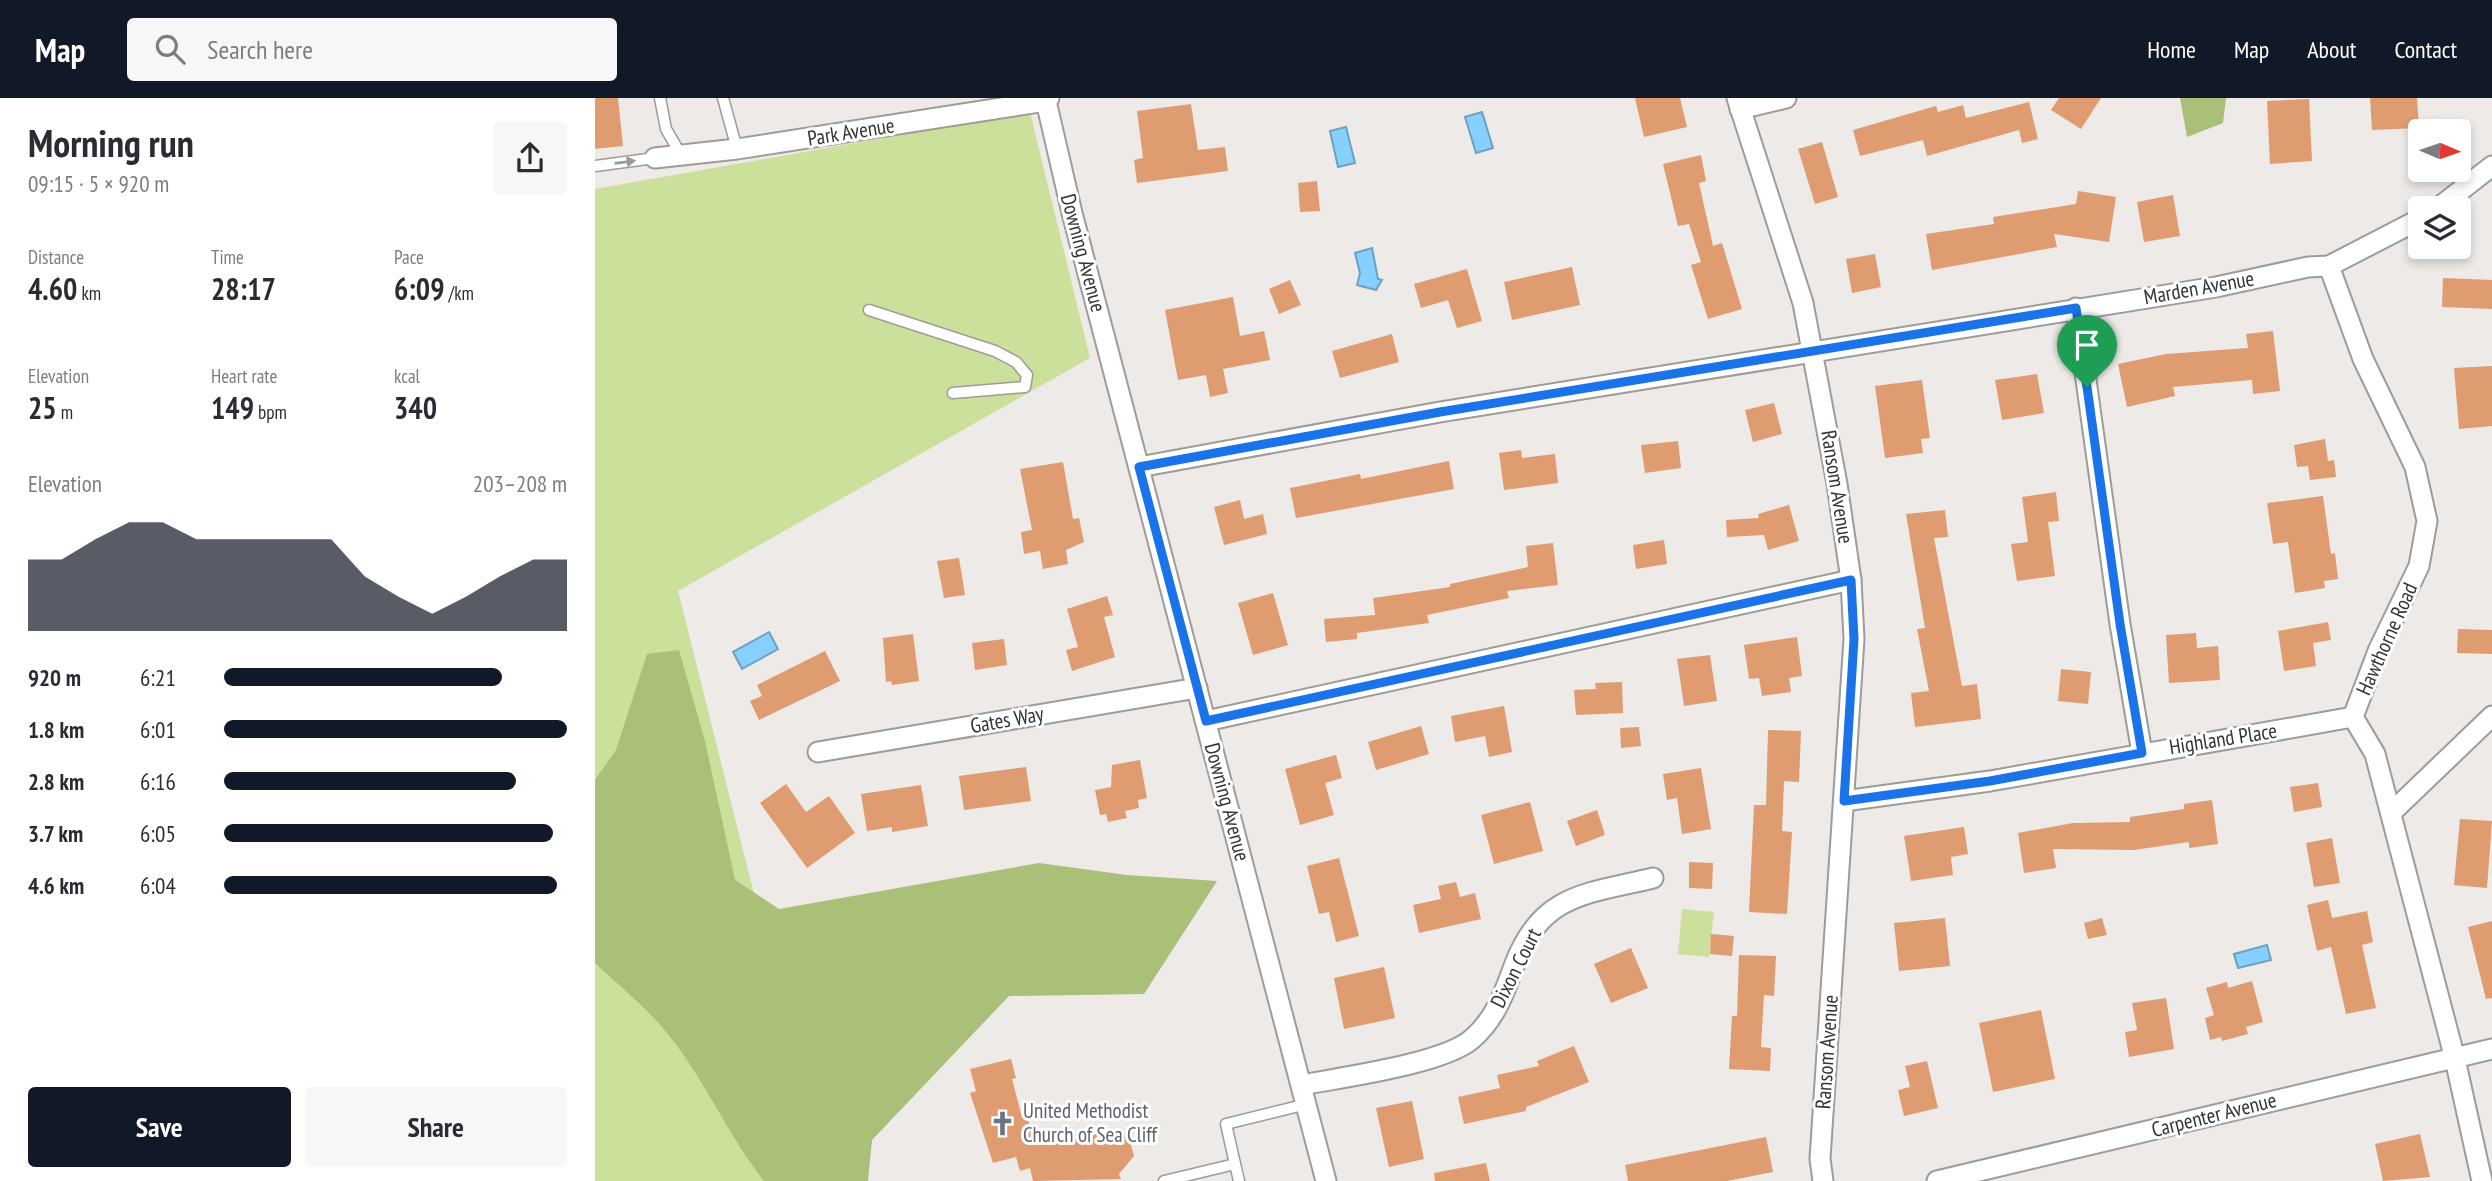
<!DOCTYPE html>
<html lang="en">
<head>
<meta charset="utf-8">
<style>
	:root { --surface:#fff; --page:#f7f7f7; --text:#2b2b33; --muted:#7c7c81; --accent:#111827 }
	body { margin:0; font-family:"PT Sans Narrow",sans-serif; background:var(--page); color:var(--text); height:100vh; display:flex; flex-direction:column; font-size:26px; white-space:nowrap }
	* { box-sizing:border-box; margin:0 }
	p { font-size:23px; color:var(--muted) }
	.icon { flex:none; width:38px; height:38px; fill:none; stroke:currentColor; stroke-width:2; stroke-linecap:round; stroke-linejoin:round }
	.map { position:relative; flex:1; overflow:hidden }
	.details { display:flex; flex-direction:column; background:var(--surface); width:595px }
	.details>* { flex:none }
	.needle { width:46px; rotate:92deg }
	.tools { position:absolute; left:1813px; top:21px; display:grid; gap:14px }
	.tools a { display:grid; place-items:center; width:63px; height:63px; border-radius:7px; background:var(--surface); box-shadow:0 4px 10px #0003; font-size:35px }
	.pin { position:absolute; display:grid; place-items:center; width:60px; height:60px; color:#fff; margin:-72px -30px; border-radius:50% 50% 50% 0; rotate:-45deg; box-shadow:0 0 7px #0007 }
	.pin .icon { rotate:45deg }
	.round { display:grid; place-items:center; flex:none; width:74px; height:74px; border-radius:7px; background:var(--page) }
	.head { display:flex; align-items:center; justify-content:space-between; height:119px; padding:0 28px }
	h1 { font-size:38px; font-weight:700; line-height:52px }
	.figures { display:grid; grid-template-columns:repeat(3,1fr); gap:10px; height:119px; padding:7px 28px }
	.figures div { display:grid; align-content:center }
	.figures b { font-size:30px; font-weight:700 }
	.figures small { font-size:19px; font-weight:400 }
	.figures p { font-size:19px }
	.chart { height:196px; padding:14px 28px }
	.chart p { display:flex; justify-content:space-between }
	.chart svg { width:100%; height:126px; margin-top:7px; fill:var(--accent); opacity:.7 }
	.action { display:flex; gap:14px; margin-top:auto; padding:14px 28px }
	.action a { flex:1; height:80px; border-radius:7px; background:var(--accent); color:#fff; font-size:28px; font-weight:700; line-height:80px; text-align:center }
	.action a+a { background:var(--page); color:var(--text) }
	ul { padding:0 28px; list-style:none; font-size:23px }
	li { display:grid; grid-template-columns:112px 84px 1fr; align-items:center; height:52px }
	li i { height:18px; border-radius:9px; background:var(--accent) }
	header { display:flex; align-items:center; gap:42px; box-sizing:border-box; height:98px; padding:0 35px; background:var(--accent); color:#fff }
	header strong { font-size:33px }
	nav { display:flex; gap:38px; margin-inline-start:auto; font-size:24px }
	.search { width:490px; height:63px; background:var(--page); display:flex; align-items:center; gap:18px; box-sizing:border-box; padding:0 24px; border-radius:7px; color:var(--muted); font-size:26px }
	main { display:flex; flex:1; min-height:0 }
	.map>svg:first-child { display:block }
	.green { fill:#cbe09b }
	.forest { fill:#aabf77 }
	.water { fill:#85d0fe; stroke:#6da1c1; stroke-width:2 }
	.building { fill:#df9c71 }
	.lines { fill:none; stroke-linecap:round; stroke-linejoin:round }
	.lane-casing { stroke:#9e9b99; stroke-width:13 }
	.street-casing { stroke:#9e9b99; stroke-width:23 }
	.lane { stroke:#fff; stroke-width:10 }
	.street { stroke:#fff; stroke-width:19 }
	.oneway { fill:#9a9998 }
	.route-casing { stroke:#fff; stroke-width:14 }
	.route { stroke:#1a73e8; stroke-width:9 }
	.labels { text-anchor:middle; stroke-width:6; stroke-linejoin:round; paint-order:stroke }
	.street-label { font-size:21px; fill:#343332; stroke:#fff }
	.worship-label { font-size:21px; fill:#5b616d; stroke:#fff; text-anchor:start }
</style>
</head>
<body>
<header>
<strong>Map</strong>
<div class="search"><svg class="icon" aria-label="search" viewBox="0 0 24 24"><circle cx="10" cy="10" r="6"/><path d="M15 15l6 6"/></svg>Search here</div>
<nav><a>Home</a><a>Map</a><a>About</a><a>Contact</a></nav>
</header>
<main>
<section class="details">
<div class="head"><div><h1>Morning run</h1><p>09:15 · 5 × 920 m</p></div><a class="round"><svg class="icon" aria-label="share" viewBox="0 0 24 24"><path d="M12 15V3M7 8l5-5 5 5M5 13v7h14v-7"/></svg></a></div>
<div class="figures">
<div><p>Distance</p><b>4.60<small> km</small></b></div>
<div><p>Time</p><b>28:17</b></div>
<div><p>Pace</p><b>6:09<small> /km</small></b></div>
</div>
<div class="figures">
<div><p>Elevation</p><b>25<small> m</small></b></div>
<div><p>Heart rate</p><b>149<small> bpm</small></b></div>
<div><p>kcal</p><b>340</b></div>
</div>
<div class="chart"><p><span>Elevation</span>203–208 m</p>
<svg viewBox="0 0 160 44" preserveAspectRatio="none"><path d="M0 44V19L10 19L20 12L30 6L40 6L50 12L60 12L70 12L80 12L90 12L100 25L110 32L120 38L130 32L140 25L150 19L160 19V44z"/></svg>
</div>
<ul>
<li><b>920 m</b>6:21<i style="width:81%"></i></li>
<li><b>1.8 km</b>6:01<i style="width:100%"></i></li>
<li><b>2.8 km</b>6:16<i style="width:85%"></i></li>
<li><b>3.7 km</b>6:05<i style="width:96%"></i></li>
<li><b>4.6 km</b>6:04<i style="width:97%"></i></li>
</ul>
<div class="action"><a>Save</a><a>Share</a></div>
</section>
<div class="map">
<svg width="1897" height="1083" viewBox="0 0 1897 1083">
	<rect width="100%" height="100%" fill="#edeae7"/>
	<g class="green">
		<path d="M 435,14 L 495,260 L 83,493 L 231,1083 L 0,1083 L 0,91 Z"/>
		<path d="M 1087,811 L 1119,814 L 1114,859 L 1083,856 Z"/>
	</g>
	<g class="forest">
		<path d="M 1585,0 L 1631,0 L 1628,25 L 1592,39 Z"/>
		<path d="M 84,552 L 110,643 L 140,782 L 184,811 L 444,765 L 532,777 L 622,783 L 549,896 L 414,898 L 277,1042 L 273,1083 L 169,1083 C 131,1035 107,975 67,929 C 47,906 22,886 0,865 L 0,682 L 21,652 L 52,556 Z"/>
	</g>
	<g class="water">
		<path d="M 887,14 L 898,50 L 881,55 L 870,19 Z"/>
		<path d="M 751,29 L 760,65 L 743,69 L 735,33 Z"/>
		<path d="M 777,150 L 783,181 L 787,182 L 781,192 L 762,187 L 765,175 L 760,155 Z"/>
		<path d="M 174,534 L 183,551 L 147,571 L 138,554 Z"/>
		<path d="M 1672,847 L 1676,862 L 1643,870 L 1639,856 Z"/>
	</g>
	<g class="building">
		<path d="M 0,0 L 23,0 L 28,48 L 0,51 Z"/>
		<path d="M 1040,0 L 1085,0 L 1092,29 L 1049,39 Z"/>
		<path d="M 1464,0 L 1506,0 L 1486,31 L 1456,12 Z"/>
		<path d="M 1775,0 L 1822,0 L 1824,30 L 1777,32 Z"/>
		<path d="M 1714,1 L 1717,63 L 1675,66 L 1672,3 Z"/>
		<path d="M 1434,4 L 1443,41 L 1427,45 L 1424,32 L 1332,58 L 1328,42 L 1265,58 L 1258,32 L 1341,8 L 1343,14 L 1368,7 L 1371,20 Z"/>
		<path d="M 596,6 L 603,52 L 630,49 L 633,73 L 542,85 L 539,62 L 548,60 L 542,13 Z"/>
		<path d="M 1227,44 L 1243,99 L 1220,106 L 1203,51 Z"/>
		<path d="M 1106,57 L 1111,83 L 1104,85 L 1118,148 L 1127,145 L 1147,211 L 1113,221 L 1096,167 L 1106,164 L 1094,126 L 1083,128 L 1068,66 Z"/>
		<path d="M 722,83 L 725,113 L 705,114 L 703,85 Z"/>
		<path d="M 1483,93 L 1521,99 L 1514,144 L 1459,136 L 1462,149 L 1337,172 L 1331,136 L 1399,126 L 1398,119 L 1481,106 Z"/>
		<path d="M 1578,97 L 1585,138 L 1549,144 L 1542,104 Z"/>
		<path d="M 1280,156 L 1286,189 L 1257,195 L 1251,161 Z"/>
		<path d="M 977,169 L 985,207 L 917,222 L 909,184 Z"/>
		<path d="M 872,171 L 887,223 L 862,230 L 853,202 L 826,210 L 819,186 Z"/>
		<path d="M 1848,180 L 1897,182 L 1897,211 L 1847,209 Z"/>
		<path d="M 695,182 L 706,207 L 684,216 L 674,191 Z"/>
		<path d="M 638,199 L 645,238 L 669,233 L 675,262 L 628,271 L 633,295 L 615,299 L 611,277 L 583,282 L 570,212 Z"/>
		<path d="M 1678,233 L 1685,293 L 1658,296 L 1657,282 L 1578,289 L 1580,298 L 1532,309 L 1523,266 L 1571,256 L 1653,250 L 1651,236 Z"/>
		<path d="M 797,236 L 804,264 L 745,280 L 737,253 Z"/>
		<path d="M 1897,268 L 1897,328 L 1864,331 L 1859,270 Z"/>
		<path d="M 1442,276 L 1449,315 L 1407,322 L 1400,282 Z"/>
		<path d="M 1327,282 L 1335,340 L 1326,341 L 1328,355 L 1290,360 L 1280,288 Z"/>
		<path d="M 1179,305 L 1187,336 L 1158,344 L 1150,312 Z"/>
		<path d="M 1730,341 L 1733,363 L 1739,362 L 1741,379 L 1715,382 L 1713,368 L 1702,369 L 1699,347 Z"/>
		<path d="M 1083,343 L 1086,370 L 1050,375 L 1046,347 Z"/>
		<path d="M 926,352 L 927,360 L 960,356 L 963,385 L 909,392 L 904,355 Z"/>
		<path d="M 854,363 L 859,391 L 701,420 L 695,390 L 765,376 L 766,381 Z"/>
		<path d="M 468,364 L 478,421 L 484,420 L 489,444 L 471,452 L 473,466 L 448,471 L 445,453 L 429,456 L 426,434 L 437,432 L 425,371 Z"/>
		<path d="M 1461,394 L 1464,423 L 1453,424 L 1460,478 L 1422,483 L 1416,446 L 1433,444 L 1427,399 Z"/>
		<path d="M 1728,398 L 1736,456 L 1740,455 L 1743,481 L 1729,483 L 1730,490 L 1700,495 L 1693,444 L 1678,446 L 1672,405 Z"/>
		<path d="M 645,402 L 649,421 L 668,416 L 672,436 L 629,447 L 619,409 Z"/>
		<path d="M 1194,407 L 1204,443 L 1173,452 L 1169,437 L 1132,439 L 1131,422 L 1164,420 L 1163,416 Z"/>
		<path d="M 1350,412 L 1353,439 L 1339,440 L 1367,588 L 1382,586 L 1386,621 L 1320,629 L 1316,595 L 1334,593 L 1322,531 L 1330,530 L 1311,416 Z"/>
		<path d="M 1069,442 L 1072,466 L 1041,471 L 1038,447 Z"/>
		<path d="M 958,445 L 963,487 L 912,493 L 914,500 L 832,517 L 834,525 L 762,535 L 762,541 L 731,544 L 729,521 L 780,517 L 778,500 L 855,489 L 855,486 L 933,469 L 931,448 Z"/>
		<path d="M 364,460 L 370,497 L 349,500 L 342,463 Z"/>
		<path d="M 678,495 L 693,547 L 658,557 L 643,505 Z"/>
		<path d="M 512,498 L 518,517 L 509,519 L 520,559 L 477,573 L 471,552 L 483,549 L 472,511 Z"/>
		<path d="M 1733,524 L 1736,542 L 1718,545 L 1721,568 L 1689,573 L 1683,533 Z"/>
		<path d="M 1863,531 L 1897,532 L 1897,556 L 1862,555 Z"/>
		<path d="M 1601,535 L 1602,550 L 1623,548 L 1625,582 L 1574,585 L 1571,537 Z"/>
		<path d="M 318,536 L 324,583 L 297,587 L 296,583 L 291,584 L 288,540 Z"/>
		<path d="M 1202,539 L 1207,578 L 1194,580 L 1196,594 L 1167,598 L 1164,580 L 1154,581 L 1149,547 Z"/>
		<path d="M 409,541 L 412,567 L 380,572 L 377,545 Z"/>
		<path d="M 230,553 L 245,583 L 164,622 L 155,603 L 167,598 L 162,587 Z"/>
		<path d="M 1115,557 L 1122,603 L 1089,608 L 1082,561 Z"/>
		<path d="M 1466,571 L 1496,574 L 1493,606 L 1463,603 Z"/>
		<path d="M 1027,584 L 1028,615 L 981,617 L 979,592 L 1001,591 L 1000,585 Z"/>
		<path d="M 909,608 L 917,654 L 894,659 L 890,638 L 860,644 L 856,618 Z"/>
		<path d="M 826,628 L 834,656 L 781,672 L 773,644 Z"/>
		<path d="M 1044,629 L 1046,648 L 1026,650 L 1025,630 Z"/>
		<path d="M 1173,632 L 1206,633 L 1204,684 L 1189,683 L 1187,733 L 1197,734 L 1192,816 L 1154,814 L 1159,707 L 1171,707 Z"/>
		<path d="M 741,657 L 747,680 L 730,685 L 739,717 L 705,727 L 690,671 Z"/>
		<path d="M 545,662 L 552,700 L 543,702 L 544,710 L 530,713 L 532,720 L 513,724 L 511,716 L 505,717 L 500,692 L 516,689 L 517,667 Z"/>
		<path d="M 431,669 L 436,703 L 369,712 L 364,678 Z"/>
		<path d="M 1106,670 L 1116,731 L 1087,736 L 1082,700 L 1072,702 L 1068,676 Z"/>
		<path d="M 1723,685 L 1727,709 L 1699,714 L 1695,689 Z"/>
		<path d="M 191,686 L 211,714 L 234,698 L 260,735 L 212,770 L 165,705 Z"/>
		<path d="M 326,687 L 333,728 L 297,734 L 297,729 L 272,733 L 266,696 Z"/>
		<path d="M 1617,702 L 1623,746 L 1594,750 L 1594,744 L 1539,752 L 1458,751 L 1461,770 L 1429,775 L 1423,735 L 1478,725 L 1535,724 L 1535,719 L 1589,711 L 1589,706 Z"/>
		<path d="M 935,704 L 948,753 L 899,766 L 886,717 Z"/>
		<path d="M 1002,712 L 1010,737 L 981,748 L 972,723 Z"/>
		<path d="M 1865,721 L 1897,723 L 1892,790 L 1859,787 Z"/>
		<path d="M 1369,729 L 1373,756 L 1356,759 L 1358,777 L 1316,783 L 1309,738 Z"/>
		<path d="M 1737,740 L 1745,785 L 1719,789 L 1711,745 Z"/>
		<path d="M 744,760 L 764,838 L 741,844 L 734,814 L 724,816 L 712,768 Z"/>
		<path d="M 1094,764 L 1118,765 L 1117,791 L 1094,790 Z"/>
		<path d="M 861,784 L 865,799 L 880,795 L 886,821 L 824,835 L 818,807 L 846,801 L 843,788 Z"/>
		<path d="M 1733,802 L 1737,820 L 1772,813 L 1778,844 L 1767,847 L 1781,910 L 1751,916 L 1736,849 L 1722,853 L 1712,807 Z"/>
		<path d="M 1350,820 L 1355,868 L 1304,873 L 1299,825 Z"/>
		<path d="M 1507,820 L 1512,837 L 1493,841 L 1489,825 Z"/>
		<path d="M 1897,823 L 1897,900 L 1891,901 L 1873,829 Z"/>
		<path d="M 1116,836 L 1139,838 L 1137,858 L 1115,856 Z"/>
		<path d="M 1036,850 L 1053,890 L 1016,905 L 999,866 Z"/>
		<path d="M 1144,857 L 1181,858 L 1179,898 L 1169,897 L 1166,949 L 1176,950 L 1175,973 L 1134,971 L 1137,918 L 1142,918 Z"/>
		<path d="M 789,869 L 800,920 L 749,931 L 739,880 Z"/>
		<path d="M 1657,883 L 1668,924 L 1651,929 L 1653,936 L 1627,943 L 1626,939 L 1615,942 L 1610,920 L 1619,917 L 1611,890 L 1632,884 L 1633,890 Z"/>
		<path d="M 1571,900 L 1579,951 L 1534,959 L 1530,934 L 1542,932 L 1537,905 Z"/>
		<path d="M 1446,912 L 1460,981 L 1398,994 L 1384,925 Z"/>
		<path d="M 979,948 L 994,984 L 931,1009 L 931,1013 L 869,1026 L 863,999 L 905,990 L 902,977 L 944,968 L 942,963 Z"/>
		<path d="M 416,961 L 421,980 L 417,981 L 427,1019 L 432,1018 L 439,1045 L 465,1038 L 467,1045 L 517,1031 L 533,1036 L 539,1058 L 524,1076 L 526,1081 L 438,1083 L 435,1070 L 425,1073 L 421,1059 L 398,1065 L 375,995 L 381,993 L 375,971 Z"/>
		<path d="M 1332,963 L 1343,1010 L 1309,1018 L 1303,992 L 1315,989 L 1310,968 Z"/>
		<path d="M 817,1003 L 829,1061 L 794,1069 L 781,1010 Z"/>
		<path d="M 1825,1036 L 1835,1079 L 1788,1083 L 1780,1046 Z"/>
		<path d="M 1171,1039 L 1178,1074 L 1132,1083 L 1033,1083 L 1030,1067 Z"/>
		<path d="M 891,1065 L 895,1083 L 840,1083 L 839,1075 Z"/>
	</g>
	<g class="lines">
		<defs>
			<g id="lane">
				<path d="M 65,0 L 71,31 L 86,57"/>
				<path d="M 128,0 L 142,51"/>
				<path d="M 0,68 L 60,60"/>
				<path d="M 274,212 L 400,253 L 421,264 L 432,277 L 430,289 L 358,295"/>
				<path d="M 640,1066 L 644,1083"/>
				<path d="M 569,1083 L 640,1066 L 631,1026 L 712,1006"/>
			</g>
			<g id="street">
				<path d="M 454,0 L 451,3 L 477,115 L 731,1083"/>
				<path d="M 1142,0 L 1208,205 L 1242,386 L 1256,482 L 1259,541 L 1225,1061 L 1228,1083"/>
				<path d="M 1145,11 L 1191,0"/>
				<path d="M 60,60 L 142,51 L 451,3"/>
				<path d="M 1843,110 L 1897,68"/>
				<path d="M 1734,168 L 1768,261 L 1820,369 L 1832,423 L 1824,468 L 1783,553 L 1758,619 L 1780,656 L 1860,961 L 1887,1083"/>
				<path d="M 1481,210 L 1525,526 L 1547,655"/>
				<path d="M 544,369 L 845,314 L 1621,189 L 1713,169 L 1734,168 L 1825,121"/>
				<path d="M 611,623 L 1256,482"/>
				<path d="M 223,654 L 602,590"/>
				<path d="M 1249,703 L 1395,683 L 1758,619"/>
				<path d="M 1796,715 L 1897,618"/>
				<path d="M 707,987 C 748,979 848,966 877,941 C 900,921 909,896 919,868 C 946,795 992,796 1058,780"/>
				<path d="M 1342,1083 L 1897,951"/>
			</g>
		</defs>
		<use href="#lane" class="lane-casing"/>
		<use href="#street" class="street-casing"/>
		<use href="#lane" class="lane"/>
		<use href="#street" class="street"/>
	</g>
	<defs><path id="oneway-solid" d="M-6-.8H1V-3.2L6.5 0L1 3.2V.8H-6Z" transform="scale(1.75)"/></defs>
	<use class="oneway" href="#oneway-solid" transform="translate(30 64) rotate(-7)"/>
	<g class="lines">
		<defs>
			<path id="route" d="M 1481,210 L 1525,526 L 1547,655 L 1395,683 L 1249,703 L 1259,541 L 1256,482 L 611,623 L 544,369 L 845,314 Z"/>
		</defs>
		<use href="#route" class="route-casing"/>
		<use href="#route" class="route"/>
	</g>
	<defs>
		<symbol id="church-bare" viewBox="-9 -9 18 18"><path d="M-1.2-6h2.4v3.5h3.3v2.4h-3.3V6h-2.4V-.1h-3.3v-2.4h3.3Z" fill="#6b7280" stroke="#fff" stroke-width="2.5" paint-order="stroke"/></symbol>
	</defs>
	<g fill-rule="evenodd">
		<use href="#church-bare" x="390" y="1008" width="35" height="35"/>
	</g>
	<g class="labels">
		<g class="street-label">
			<text transform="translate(256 34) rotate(-9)" y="7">Park Avenue</text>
			<text transform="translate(488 155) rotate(75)" y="7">Downing Avenue</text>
			<text transform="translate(1604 190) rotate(-10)" y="7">Marden Avenue</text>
			<text transform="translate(1242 389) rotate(81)" y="7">Ransom Avenue</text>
			<text transform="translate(1792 541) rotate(-66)" y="7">Hawthorne Road</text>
			<text transform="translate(412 622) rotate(-10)" y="7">Gates Way</text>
			<text transform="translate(1628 641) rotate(-9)" y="7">Highland Place</text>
			<text transform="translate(632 704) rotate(75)" y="7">Downing Avenue</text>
			<text transform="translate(921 870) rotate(-63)" y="7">Dixon Court</text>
			<text transform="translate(1232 954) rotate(-86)" y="7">Ransom Avenue</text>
			<text transform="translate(1619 1017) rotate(-14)" y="7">Carpenter Avenue</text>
		</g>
		<g class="worship-label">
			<text x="428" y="1020">United Methodist<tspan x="428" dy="24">Church of Sea Cliff</tspan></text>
		</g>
	</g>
</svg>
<div class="tools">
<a><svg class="needle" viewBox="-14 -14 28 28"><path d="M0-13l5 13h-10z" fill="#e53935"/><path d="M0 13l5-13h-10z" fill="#7c7c81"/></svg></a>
<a><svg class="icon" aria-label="layers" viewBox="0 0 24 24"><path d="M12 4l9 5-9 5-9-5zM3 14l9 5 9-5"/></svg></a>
</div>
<div class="pin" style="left:1492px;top:289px;background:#1e9e55"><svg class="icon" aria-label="arrive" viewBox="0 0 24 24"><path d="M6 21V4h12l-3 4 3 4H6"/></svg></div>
</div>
</main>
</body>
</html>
